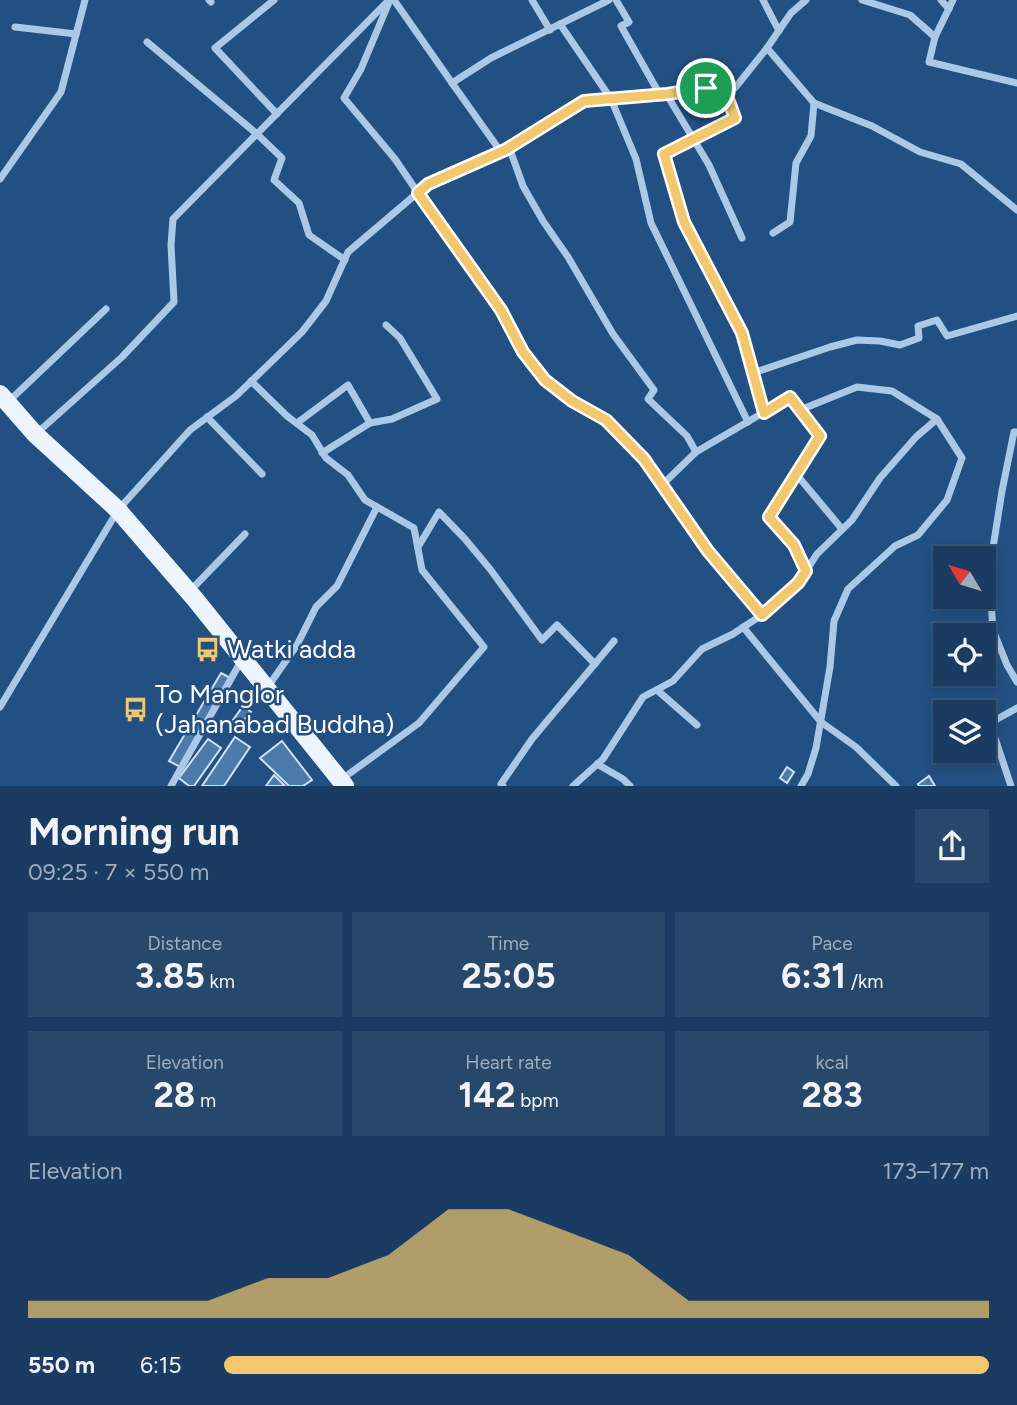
<!DOCTYPE html>
<html lang="en">
<head>
<meta charset="utf-8">
<style>
	:root { --surface:#1a3c62; --page:#27476b; --text:#f1f3f6; --muted:#9fadbe; --line:#385677; --accent:#f2c76e }
	body { margin:0; font-family:Figtree,sans-serif; background:var(--page); color:var(--text); height:100vh; display:flex; flex-direction:column; font-size:26px; white-space:nowrap }
	* { box-sizing:border-box; margin:0 }
	p { font-size:23px; color:var(--muted) }
	.icon { flex:none; width:38px; height:38px; fill:none; stroke:currentColor; stroke-width:2; stroke-linecap:round; stroke-linejoin:round }
	.map { position:relative; height:786px; overflow:hidden }
	.side { display:flex; flex-direction:column; background:var(--surface); flex:1 }
	.side>* { flex:none }
	.needle { width:46px; rotate:308deg }
	.buttons { position:absolute; left:933px; top:546px; display:grid; gap:14px }
	.buttons a { display:grid; place-items:center; width:63px; height:63px; border-radius:0px; background:var(--surface); box-shadow:0 4px 10px #0003,0 0 0 2px var(--line); font-size:35px }
	.pin { position:absolute; display:grid; place-items:center; width:60px; height:60px; color:#fff; margin:-30px; border:4px solid #fff; border-radius:50%; box-shadow:0 2px 7px #0007 }
	.round { display:grid; place-items:center; flex:none; width:74px; height:74px; border-radius:0px; background:var(--page) }
	.overview { display:flex; align-items:center; justify-content:space-between; height:119px; padding:0 28px }
	h1 { font-size:38px; font-weight:700; line-height:52px }
	.figures { display:grid; grid-template-columns:repeat(3,1fr); gap:10px; height:119px; padding:7px 28px }
	.figures div { display:grid; align-content:center; border-radius:0px; background:var(--page); text-align:center }
	.figures b { font-size:35px; font-weight:700 }
	.figures small { font-size:19px; font-weight:400 }
	.figures p { font-size:19px }
	.chart { height:196px; padding:14px 28px }
	.chart p { display:flex; justify-content:space-between }
	.chart svg { width:100%; height:126px; margin-top:7px; fill:var(--accent); opacity:.7 }
	ul { padding:0 28px; list-style:none; font-size:23px }
	li { display:grid; grid-template-columns:112px 84px 1fr; align-items:center; height:52px }
	li i { height:18px; border-radius:9px; background:var(--accent) }
	.map>svg:first-child { display:block }
	.building { fill:#4c7aab; stroke:#cee2f6; stroke-width:2 }
	.lines { fill:none; stroke-linecap:round; stroke-linejoin:round }
	.street { stroke:#abc9e7; stroke-width:7 }
	.primary { stroke:#edf4fd; stroke-width:18 }
	.route-casing { stroke:#fff; stroke-width:14 }
	.route { stroke:#f2c76e; stroke-width:9 }
	.labels { text-anchor:middle; stroke-width:5; stroke-linejoin:round; paint-order:stroke }
	.poi-label { font-size:26px; fill:#fff; stroke:#235082; text-anchor:start }
</style>
</head>
<body>
<div class="map">
<svg width="1017" height="786" viewBox="0 0 1017 786">
	<rect width="100%" height="100%" fill="#235082"/>
	<g class="building">
		<path d="M 221,673 L 232,679 L 180,767 L 169,761 Z"/>
		<path d="M 243,706 L 251,712 L 240,725 L 233,720 Z"/>
		<path d="M 235,737 L 250,747 L 224,786 L 202,786 Z"/>
		<path d="M 208,739 L 221,748 L 194,786 L 189,786 L 179,778 Z"/>
		<path d="M 282,741 L 312,780 L 303,786 L 289,786 L 260,758 Z"/>
		<path d="M 787,767 L 794,772 L 787,783 L 780,778 Z"/>
		<path d="M 274,775 L 285,786 L 266,786 Z"/>
		<path d="M 929,776 L 935,786 L 919,786 L 918,784 Z"/>
	</g>
	<g class="lines">
		<g class="street">
			<path d="M 209,0 L 211,2"/>
			<path d="M 274,0 L 215,48 L 277,114"/>
			<path d="M 390,0 L 361,69 L 344,98 L 395,159 L 418,193 L 501,310 L 523,352 L 545,380 L 572,400 L 605,420 L 644,459 L 708,551 L 762,615"/>
			<path d="M 394,0 L 452,83 L 491,58 L 609,0"/>
			<path d="M 532,0 L 550,30"/>
			<path d="M 616,0 L 629,22 L 621,26 L 660,95"/>
			<path d="M 763,0 L 779,31"/>
			<path d="M 862,0 L 910,15 L 935,37 L 929,62 L 1017,83"/>
			<path d="M 941,0 L 949,9"/>
			<path d="M 560,24 L 611,99 L 636,159 L 651,223 L 748,422"/>
			<path d="M 15,27 L 76,34"/>
			<path d="M 935,37 L 953,0"/>
			<path d="M 147,42 L 257,134 L 282,158 L 274,180 L 299,203 L 309,235 L 345,260"/>
			<path d="M 767,48 L 814,103 L 811,136 L 796,163 L 790,222 L 773,233"/>
			<path d="M 452,83 L 501,152"/>
			<path d="M 724,88 L 735,118 L 664,154 L 684,222 L 720,293 L 742,333 L 764,413"/>
			<path d="M 667,95 L 709,165 L 742,238"/>
			<path d="M 814,103 L 872,126 L 920,152 L 961,164 L 1017,210"/>
			<path d="M 509,147 L 523,186 L 543,221 L 568,257 L 613,334 L 654,390 L 648,399 L 687,436 L 696,452"/>
			<path d="M 0,179 L 61,92 L 85,0"/>
			<path d="M 753,373 L 830,347 L 857,340 L 880,341 L 900,345 L 919,338 L 918,326 L 937,320 L 947,336 L 1017,316"/>
			<path d="M 251,381 L 287,416 L 312,435 L 326,458 L 348,475 L 365,500 L 414,528 L 422,570 L 484,647 L 419,723 L 342,779"/>
			<path d="M 8,402 L 106,309"/>
			<path d="M 800,410 L 857,387 L 892,391 L 937,419 L 962,458 L 947,500 L 918,535 L 895,546 L 848,589 L 834,621 L 830,667 L 816,748 L 808,774 L 801,786"/>
			<path d="M 207,417 L 262,474"/>
			<path d="M 297,423 L 348,385 L 370,423"/>
			<path d="M 1017,432 L 1014,432 L 1002,491 L 989,573 L 993,630 L 1007,665 L 1017,682"/>
			<path d="M 37,433 L 122,357 L 174,302 L 171,245 L 173,219 L 388,1"/>
			<path d="M 322,453 L 370,423 L 392,419 L 437,399 L 400,338 L 386,325"/>
			<path d="M 797,475 L 842,529"/>
			<path d="M 663,484 L 696,452 L 790,397 L 820,436 L 769,517 L 794,546 L 806,571"/>
			<path d="M 418,547 L 439,512 L 465,539 L 490,569 L 542,640 L 557,625 L 595,664"/>
			<path d="M 189,592 L 245,534"/>
			<path d="M 743,627 L 821,722 L 856,747 L 896,786"/>
			<path d="M 267,688 L 297,645 L 316,607 L 337,586 L 377,507"/>
			<path d="M 657,690 L 697,725"/>
			<path d="M 0,707 L 118,510 L 190,430 L 236,396 L 302,332 L 326,301 L 348,252 L 428,184 L 505,150 L 584,101 L 667,95 L 707,87 L 735,88 L 767,48 L 791,13 L 806,0"/>
			<path d="M 597,764 L 623,779 L 630,786"/>
			<path d="M 171,786 L 241,661"/>
			<path d="M 503,786 L 501,784 L 532,739 L 614,641"/>
			<path d="M 573,786 L 603,759 L 643,697 L 673,681 L 702,649 L 733,634 L 765,613 L 798,583 L 817,554 L 852,520 L 880,478 L 916,437 L 937,419"/>
			<path d="M 1011,786 L 990,723 L 1017,708"/>
		</g>
		<path class="primary" d="M 0,394 L 35,434 L 118,510 L 195,599 L 345,786"/>
	</g>
	<g class="lines">
		<defs>
			<path id="route" d="M 706,88 L 724,88 L 735,118 L 664,154 L 684,222 L 742,333 L 764,413 L 790,397 L 820,436 L 769,517 L 794,545 L 806,571 L 798,583 L 762,615 L 708,551 L 644,459 L 606,420 L 572,401 L 545,380 L 523,352 L 501,310 L 418,193 L 428,184 L 505,150 L 584,101 L 667,94 Z"/>
		</defs>
		<use href="#route" class="route-casing"/>
		<use href="#route" class="route"/>
	</g>
	<defs>
		<symbol id="bus-bare" viewBox="-9 -9 18 18"><path d="M-5-6H5V4H4V6H2V4H-2V6H-4V4H-5ZM-3.5-4V0h7V-4ZM-3.5 1.2v1.5H-2V1.2ZM2 1.2v1.5H3.5V1.2Z" fill="#f2c76e" stroke="#235082" stroke-width="2.5" paint-order="stroke"/></symbol>
	</defs>
	<g fill-rule="evenodd">
		<use href="#bus-bare" x="190" y="632" width="35" height="35"/>
		<use href="#bus-bare" x="118" y="692" width="35" height="35"/>
	</g>
	<g class="labels">
		<g class="poi-label">
			<text x="227" y="658">Watki adda</text>
			<text x="155" y="703">To Manglor<tspan x="155" dy="30">(Jahanabad Buddha)</tspan></text>
		</g>
	</g>
</svg>
<div class="buttons">
<a><svg class="needle" viewBox="-14 -14 28 28"><path d="M0-13l5 13h-10z" fill="#e53935"/><path d="M0 13l5-13h-10z" fill="#9fadbe"/></svg></a>
<a><svg class="icon" aria-label="locate" viewBox="0 0 24 24"><circle cx="12" cy="12" r="6"/><path d="M12 2v4M12 18v4M2 12h4M18 12h4"/></svg></a>
<a><svg class="icon" aria-label="layers" viewBox="0 0 24 24"><path d="M12 4l9 5-9 5-9-5zM3 14l9 5 9-5"/></svg></a>
</div>
<div class="pin" style="left:706px;top:88px;background:#1e9e55"><svg class="icon" aria-label="arrive" viewBox="0 0 24 24"><path d="M6 21V4h12l-3 4 3 4H6"/></svg></div>
</div>
<section class="side">
<div class="overview"><div><h1>Morning run</h1><p>09:25 · 7 × 550 m</p></div><a class="round"><svg class="icon" aria-label="share" viewBox="0 0 24 24"><path d="M12 15V3M7 8l5-5 5 5M5 13v7h14v-7"/></svg></a></div>
<div class="figures">
<div><p>Distance</p><b>3.85<small> km</small></b></div>
<div><p>Time</p><b>25:05</b></div>
<div><p>Pace</p><b>6:31<small> /km</small></b></div>
</div>
<div class="figures">
<div><p>Elevation</p><b>28<small> m</small></b></div>
<div><p>Heart rate</p><b>142<small> bpm</small></b></div>
<div><p>kcal</p><b>283</b></div>
</div>
<div class="chart"><p><span>Elevation</span>173–177 m</p>
<svg viewBox="0 0 160 44" preserveAspectRatio="none"><path d="M0 44V38L10 38L20 38L30 38L40 30L50 30L60 22L70 6L80 6L90 14L100 22L110 38L120 38L130 38L140 38L150 38L160 38V44z"/></svg>
</div>
<ul>
<li><b>550 m</b>6:15<i style="width:100%"></i></li>
</ul>
</section>
</body>
</html>
